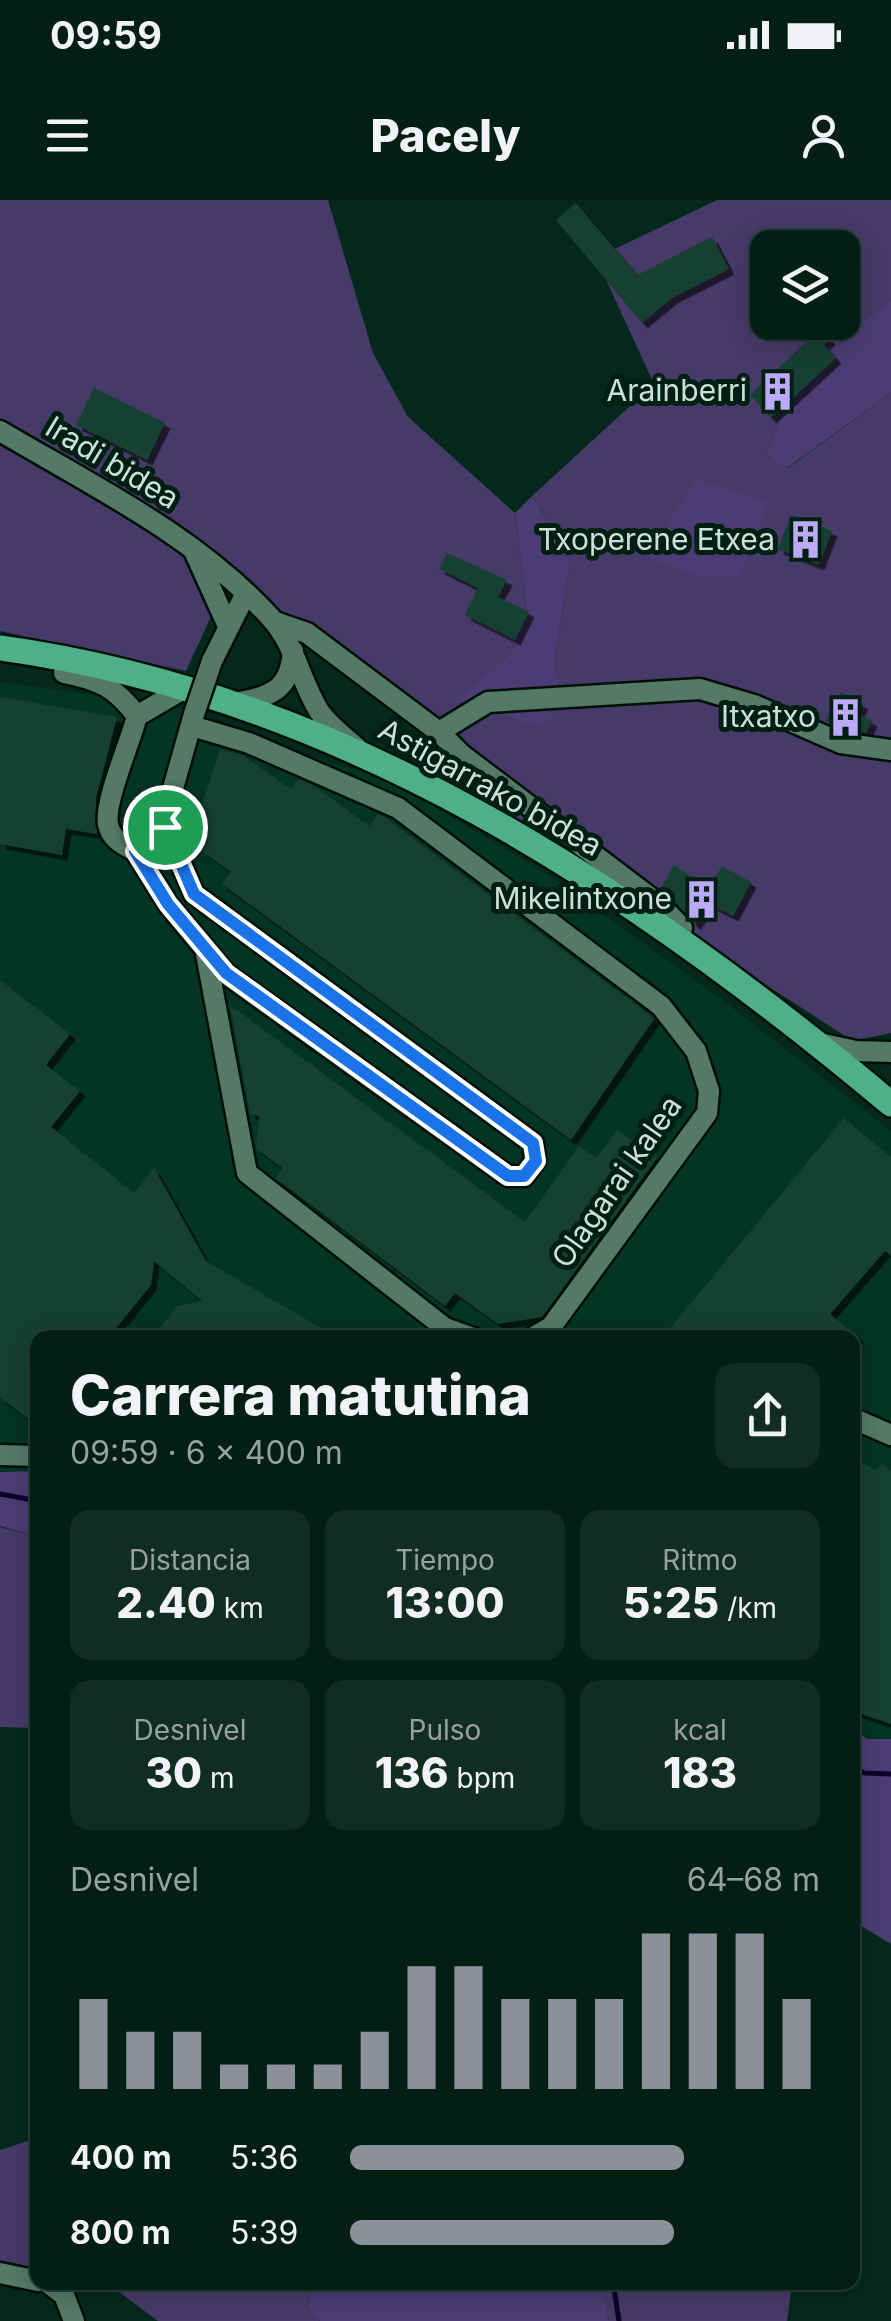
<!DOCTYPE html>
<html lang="es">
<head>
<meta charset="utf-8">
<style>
	:root { --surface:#031f15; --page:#112c22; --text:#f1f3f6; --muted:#97a2a0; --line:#243d34; --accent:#8c9099 }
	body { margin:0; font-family:Inter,sans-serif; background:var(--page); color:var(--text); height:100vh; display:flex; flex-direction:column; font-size:38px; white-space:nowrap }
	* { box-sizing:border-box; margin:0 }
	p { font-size:32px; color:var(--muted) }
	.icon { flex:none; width:55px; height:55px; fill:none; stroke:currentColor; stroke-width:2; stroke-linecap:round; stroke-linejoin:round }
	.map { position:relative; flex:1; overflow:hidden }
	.details { position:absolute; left:30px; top:1130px; width:830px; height:960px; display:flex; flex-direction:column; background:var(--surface); border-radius:20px; box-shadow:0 5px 25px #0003,0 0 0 2px var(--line) }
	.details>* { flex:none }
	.fabs { position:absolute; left:750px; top:30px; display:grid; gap:20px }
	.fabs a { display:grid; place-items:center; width:110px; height:110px; border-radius:20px; background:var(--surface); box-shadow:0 5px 25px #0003,0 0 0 2px var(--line); font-size:50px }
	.pin { position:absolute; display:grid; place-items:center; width:85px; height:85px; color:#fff; margin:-42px; border:5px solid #fff; border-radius:50%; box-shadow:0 2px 10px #0007 }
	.round { display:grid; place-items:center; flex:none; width:105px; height:105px; border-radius:20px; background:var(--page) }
	.overview { display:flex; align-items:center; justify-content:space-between; height:170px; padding:0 40px }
	h1 { font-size:55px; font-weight:800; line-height:75px }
	.metrics { display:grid; grid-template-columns:repeat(3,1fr); gap:15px; height:170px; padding:10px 40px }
	.metrics div { display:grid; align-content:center; border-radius:20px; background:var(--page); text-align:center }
	.metrics b { font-size:42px; font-weight:800 }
	.metrics small { font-size:28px; font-weight:400 }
	.metrics p { font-size:28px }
	.chart { height:280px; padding:20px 40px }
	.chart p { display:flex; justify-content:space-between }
	.chart svg { width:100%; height:180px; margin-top:10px; stroke:var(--accent); stroke-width:6 }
	ul { padding:0 40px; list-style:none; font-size:32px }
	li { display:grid; grid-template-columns:160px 120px 1fr; align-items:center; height:75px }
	li i { height:25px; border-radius:12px; background:var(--accent) }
	.status { display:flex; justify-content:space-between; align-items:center; height:70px; padding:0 50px; background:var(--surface); direction:ltr }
	.status svg { height:28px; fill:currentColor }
	header { display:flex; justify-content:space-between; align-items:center; height:130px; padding:0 40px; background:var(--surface); font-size:45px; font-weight:800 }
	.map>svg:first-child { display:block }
	.built { fill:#043424 }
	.green { fill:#463b68; fill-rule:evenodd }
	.forest { fill:#4b3c73 }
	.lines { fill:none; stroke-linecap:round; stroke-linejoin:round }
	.stream { stroke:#0e0029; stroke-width:5 }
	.building { fill:#164030; filter:url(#shadow) }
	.minor-casing { stroke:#001007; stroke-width:25 }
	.major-casing { stroke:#001007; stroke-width:30 }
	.minor { stroke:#547968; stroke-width:20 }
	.major { stroke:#50af8b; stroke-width:25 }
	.minor-bridge-casing { stroke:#001007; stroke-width:25; stroke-linecap:butt }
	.minor-bridge { stroke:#547968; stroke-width:20 }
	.route-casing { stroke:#fff; stroke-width:20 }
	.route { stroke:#1a73e8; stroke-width:12 }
	.labels { text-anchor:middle; stroke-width:10; stroke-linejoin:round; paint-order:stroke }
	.poi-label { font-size:30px; fill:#cde0d7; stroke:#001f13; text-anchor:end }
	.street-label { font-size:30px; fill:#cde0d7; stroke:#001f13 }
</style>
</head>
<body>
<div class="status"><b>09:59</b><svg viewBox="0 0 49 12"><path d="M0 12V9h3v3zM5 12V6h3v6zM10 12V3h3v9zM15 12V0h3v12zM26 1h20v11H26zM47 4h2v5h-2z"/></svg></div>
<header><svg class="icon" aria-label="menu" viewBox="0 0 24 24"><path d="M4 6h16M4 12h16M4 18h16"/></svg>Pacely<svg class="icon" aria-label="person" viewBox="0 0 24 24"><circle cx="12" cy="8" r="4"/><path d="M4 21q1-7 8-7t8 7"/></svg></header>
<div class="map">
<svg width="891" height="2121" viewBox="0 0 891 2121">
	<defs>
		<filter id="shadow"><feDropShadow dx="5.5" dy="5.5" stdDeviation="0" flood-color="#0009"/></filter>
	</defs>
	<rect width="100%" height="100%" fill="#04291c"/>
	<path class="built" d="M 0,482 L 176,506 L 267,544 L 389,579 L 547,674 L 721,799 L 891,931 L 891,1539 L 867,1539 L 853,1528 L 852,1138 L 38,1138 L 37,1271 L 0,1272 Z"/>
	<g class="green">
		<path d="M 0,0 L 328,0 L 373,153 L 408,217 L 515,313 L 526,404 L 512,452 L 459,499 L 564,507 L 555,461 L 570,361 L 532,296 L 654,184 L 596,58 L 717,0 L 891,0 L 891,100 L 853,127 L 786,204 L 766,255 L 788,268 L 891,193 L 891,833 L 853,841 L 492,608 L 426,528 L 232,371 L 186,471 L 0,431 ZM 768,48 L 842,48 L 842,122 L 768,122 Z"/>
		<path d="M 0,1327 L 37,1337 L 37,1528 L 0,1527 Z"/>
		<path d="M 37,1938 L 37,2079 L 0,2070 L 0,1950 Z"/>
		<path d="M 107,2083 L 315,2083 L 307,2107 L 320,2121 L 158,2121 Z"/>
		<path d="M 601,2083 L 792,2083 L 787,2121 L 609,2121 Z"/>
	</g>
	<g class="forest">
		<path d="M 891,100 L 891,193 L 787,268 L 766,255 L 786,204 L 853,127 Z"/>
		<path d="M 696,280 L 769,302 L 741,375 L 701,378 L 647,357 Z"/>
		<path d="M 532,296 L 570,361 L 555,461 L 564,507 L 539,527 L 458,499 L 512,452 L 526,404 L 515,313 Z"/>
		<path d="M 37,1271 L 37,1337 L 0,1326 L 0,1272 Z"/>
		<path d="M 852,1528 L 867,1539 L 891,1539 L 891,1744 L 853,1721 Z"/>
		<path d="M 601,2082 L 609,2121 L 320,2121 L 307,2107 L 315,2083 Z"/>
	</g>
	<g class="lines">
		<g class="stream">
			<path d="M 0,1294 L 38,1301"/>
			<path d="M 852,1565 L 864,1573 L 891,1574"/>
			<path d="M 613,2082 L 619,2121"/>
		</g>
	</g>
	<g class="building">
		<path d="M 576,3 L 637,75 L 712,37 L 729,69 L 672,98 L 642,123 L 556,20 Z"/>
		<path d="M 820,129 L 830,139 L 824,145 L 836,158 L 771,218 L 750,195 Z"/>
		<path d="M 94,188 L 165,223 L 147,260 L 76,225 Z"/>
		<path d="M 791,315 L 832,331 L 819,365 L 778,349 Z"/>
		<path d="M 447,353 L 507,380 L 498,397 L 529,412 L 515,440 L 465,415 L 478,388 L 439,369 Z"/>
		<path d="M 841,492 L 863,504 L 858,513 L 872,521 L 866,533 L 825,521 Z"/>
		<path d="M 0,497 L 117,517 L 96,598 L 97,634 L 66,629 L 62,655 L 0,644 Z"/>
		<path d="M 220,549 L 242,555 L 291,589 L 298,579 L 316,587 L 369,626 L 378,614 L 386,618 L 651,816 L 654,819 L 571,940 L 222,684 L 231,672 L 203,652 L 202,605 Z"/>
		<path d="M 674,665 L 709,688 L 722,666 L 751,682 L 733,716 L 709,704 L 695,725 L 661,688 Z"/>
		<path d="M 0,780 L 70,834 L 46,865 L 80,891 L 51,927 L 134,993 L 154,968 L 206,1061 L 338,1138 L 152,1138 L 177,1106 L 202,1101 L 154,1061 L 151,1085 L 108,1138 L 38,1138 L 38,1227 L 0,1197 Z"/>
		<path d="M 230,805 L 525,1022 L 579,946 L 596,958 L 617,930 L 657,958 L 542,1117 L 498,1124 L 455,1093 L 445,1106 L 275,978 L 282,968 L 256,948 L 259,916 L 250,914 Z"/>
		<path d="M 844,918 L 891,957 L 891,1056 L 885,1051 L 830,1114 L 858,1138 L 662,1138 Z"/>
		<path d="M 852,1255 L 875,1271 L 882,1264 L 891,1271 L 891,1524 L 852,1511 Z"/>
	</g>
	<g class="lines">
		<defs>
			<g id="minor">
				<path d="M 0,231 C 93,286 196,336 270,417 C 295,444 300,480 319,511 C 329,526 344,536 357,548"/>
				<path d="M 195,353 L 227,424"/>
				<path d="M 275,422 L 307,433 L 439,532 L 488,502 L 700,489 L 754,505 L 841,543 L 891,550"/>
				<path d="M 212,461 L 246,393"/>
				<path d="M 64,473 C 100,480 115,487 137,516"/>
				<path d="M 185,488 L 137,516 C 131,541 104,601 108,624 C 111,639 122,644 135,651 L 159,638 L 194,514"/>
				<path d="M 235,503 C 271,496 290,491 293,451"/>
				<path d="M 192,526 L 249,543 L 398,608 L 661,806 L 696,851 L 709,891 L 707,913 L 551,1127 L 532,1138"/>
				<path d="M 439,532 L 462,555 L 660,705 L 682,728 L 678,738"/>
				<path d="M 135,651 L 168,704 L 225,773 L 508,976 L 524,976 L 535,961 L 533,943 L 194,694 L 165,627"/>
				<path d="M 206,754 L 247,973 L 445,1128 L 473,1138"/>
				<path d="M 819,843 L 856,851 L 891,852"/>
				<path d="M 852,1218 L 891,1235"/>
				<path d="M 0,1255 L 38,1256"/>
				<path d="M 0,2073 L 38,2081"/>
				<path d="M 47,2082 L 64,2095 L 74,2121"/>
			</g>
			<path id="major" d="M 0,448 C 342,495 631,686 891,904"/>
		</defs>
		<use href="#minor" class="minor-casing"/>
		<use href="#major" class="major-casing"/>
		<use href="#minor" class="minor"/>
		<use href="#major" class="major"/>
		<defs>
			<path id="minor-bridge" d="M 194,514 L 212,461"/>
		</defs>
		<use href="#minor-bridge" class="minor-bridge-casing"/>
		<use href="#minor-bridge" class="minor-bridge"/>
	</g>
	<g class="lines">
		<defs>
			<path id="route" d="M 165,627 L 194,694 L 533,943 L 536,961 L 524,976 L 508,976 L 226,773 L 168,704 L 135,651 L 156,642 Z"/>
		</defs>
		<use href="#route" class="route-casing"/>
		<use href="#route" class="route"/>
	</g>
	<defs>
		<symbol id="building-bare" viewBox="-9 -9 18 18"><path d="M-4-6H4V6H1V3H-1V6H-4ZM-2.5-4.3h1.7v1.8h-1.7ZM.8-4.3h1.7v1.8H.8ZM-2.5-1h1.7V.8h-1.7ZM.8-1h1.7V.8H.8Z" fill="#bcaaf6" stroke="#001f13" stroke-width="2.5" paint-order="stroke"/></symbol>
	</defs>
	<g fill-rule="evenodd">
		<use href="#building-bare" x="750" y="164" width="55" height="55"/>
		<use href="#building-bare" x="778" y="312" width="55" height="55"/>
		<use href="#building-bare" x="818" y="490" width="55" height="55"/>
		<use href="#building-bare" x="674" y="672" width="55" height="55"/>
	</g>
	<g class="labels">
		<g class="poi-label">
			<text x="747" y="201">Arainberri</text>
			<text x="775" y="350">Txoperene Etxea</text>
			<text x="816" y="527">Itxatxo</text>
			<text x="672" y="709">Mikelintxone</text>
		</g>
		<g class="street-label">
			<text transform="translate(112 263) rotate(31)" y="10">Iradi bidea</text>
			<text transform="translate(490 588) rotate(29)" y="10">Astigarrako bidea</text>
			<text transform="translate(617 982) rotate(-55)" y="10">Olagarai kalea</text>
		</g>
	</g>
</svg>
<div class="fabs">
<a><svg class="icon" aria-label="layers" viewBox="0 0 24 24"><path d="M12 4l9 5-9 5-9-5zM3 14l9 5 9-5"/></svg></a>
</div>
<div class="pin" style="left:165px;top:627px;background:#1e9e55"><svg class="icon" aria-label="arrive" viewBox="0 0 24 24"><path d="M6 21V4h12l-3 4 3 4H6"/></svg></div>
<section class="details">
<div class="overview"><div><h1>Carrera matutina</h1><p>09:59 · 6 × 400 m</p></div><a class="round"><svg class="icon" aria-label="share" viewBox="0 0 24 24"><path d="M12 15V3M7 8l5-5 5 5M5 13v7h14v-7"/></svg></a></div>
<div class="metrics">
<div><p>Distancia</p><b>2.40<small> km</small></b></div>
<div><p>Tiempo</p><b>13:00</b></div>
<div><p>Ritmo</p><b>5:25<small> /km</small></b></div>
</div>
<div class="metrics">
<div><p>Desnivel</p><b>30<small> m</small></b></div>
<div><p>Pulso</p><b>136<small> bpm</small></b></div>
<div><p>kcal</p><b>183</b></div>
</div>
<div class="chart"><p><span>Desnivel</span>64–68 m</p>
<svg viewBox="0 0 160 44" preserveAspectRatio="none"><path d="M5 44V22M15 44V30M25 44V30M35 44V38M45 44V38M55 44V38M65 44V30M75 44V14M85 44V14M95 44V22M105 44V22M115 44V22M125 44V6M135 44V6M145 44V6M155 44V22"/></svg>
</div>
<ul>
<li><b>400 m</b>5:36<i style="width:71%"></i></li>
<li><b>800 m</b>5:39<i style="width:69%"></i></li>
</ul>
</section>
</div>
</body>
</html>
